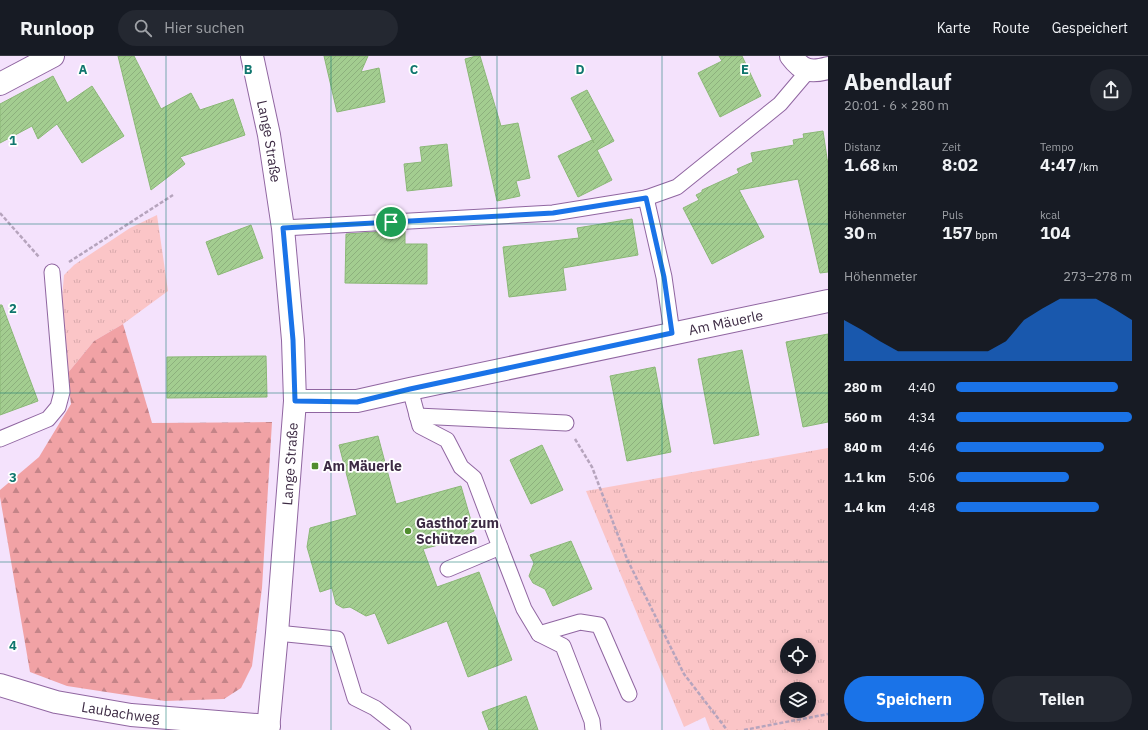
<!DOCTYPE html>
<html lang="de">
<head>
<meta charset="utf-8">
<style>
	:root { --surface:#171b24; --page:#242831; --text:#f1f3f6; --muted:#9ea1a6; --line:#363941; --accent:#1a73e8 }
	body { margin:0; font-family:"IBM Plex Sans",sans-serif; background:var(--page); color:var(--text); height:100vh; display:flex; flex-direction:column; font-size:15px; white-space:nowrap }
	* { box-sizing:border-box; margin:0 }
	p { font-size:13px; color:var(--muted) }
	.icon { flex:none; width:22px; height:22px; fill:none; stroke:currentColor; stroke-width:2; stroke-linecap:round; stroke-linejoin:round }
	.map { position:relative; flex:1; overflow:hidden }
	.drawer { display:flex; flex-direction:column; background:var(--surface); width:320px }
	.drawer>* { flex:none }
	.tools { position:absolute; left:780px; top:582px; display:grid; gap:8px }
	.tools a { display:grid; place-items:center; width:36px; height:36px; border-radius:50%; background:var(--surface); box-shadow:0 2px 10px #0003; font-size:20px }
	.pin { position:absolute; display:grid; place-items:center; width:34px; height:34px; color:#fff; margin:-17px; border:2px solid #fff; border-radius:50%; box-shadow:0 1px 4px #0007 }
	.round { display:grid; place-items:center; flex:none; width:42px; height:42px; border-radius:21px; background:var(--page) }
	.overview { display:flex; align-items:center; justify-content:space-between; height:68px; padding:0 16px }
	h1 { font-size:22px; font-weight:700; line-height:30px }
	.metrics { display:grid; grid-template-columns:repeat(3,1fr); gap:6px; height:68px; padding:4px 16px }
	.metrics div { display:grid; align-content:center }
	.metrics b { font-size:17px; font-weight:700 }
	.metrics small { font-size:11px; font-weight:400 }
	.metrics p { font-size:11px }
	.chart { height:112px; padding:8px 16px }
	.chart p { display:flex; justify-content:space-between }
	.chart svg { width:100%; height:72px; margin-top:4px; fill:var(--accent); opacity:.7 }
	.button { display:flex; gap:8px; margin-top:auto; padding:8px 16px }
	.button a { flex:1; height:46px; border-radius:24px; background:var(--accent); color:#fff; font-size:16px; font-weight:700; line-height:46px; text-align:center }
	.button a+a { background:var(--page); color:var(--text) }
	ul { padding:0 16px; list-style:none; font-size:13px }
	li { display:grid; grid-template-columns:64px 48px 1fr; align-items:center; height:30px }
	li i { height:10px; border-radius:5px; background:var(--accent) }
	header { display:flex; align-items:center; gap:24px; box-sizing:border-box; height:56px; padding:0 20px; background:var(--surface); border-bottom:1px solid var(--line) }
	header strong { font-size:19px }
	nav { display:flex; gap:22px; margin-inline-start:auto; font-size:14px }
	.search { width:280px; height:36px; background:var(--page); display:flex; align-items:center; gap:10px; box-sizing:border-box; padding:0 14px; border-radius:22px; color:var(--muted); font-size:15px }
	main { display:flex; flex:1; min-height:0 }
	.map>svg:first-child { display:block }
	.grass { fill:url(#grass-tufts); fill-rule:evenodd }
	.forest { fill:url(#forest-firs) }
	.building { fill:url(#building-hatch); stroke:#8bb777 }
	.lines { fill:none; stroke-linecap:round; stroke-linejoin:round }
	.service-casing { stroke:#9066a1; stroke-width:17 }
	.minor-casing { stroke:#9066a1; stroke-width:24 }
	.tertiary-casing { stroke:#9066a1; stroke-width:24 }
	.path { stroke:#b6a4bd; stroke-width:2.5; stroke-dasharray:4 2; stroke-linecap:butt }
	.service { stroke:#fff; stroke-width:15 }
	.minor { stroke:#fff; stroke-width:22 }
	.tertiary { stroke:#fff; stroke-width:22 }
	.route-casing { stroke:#fff; stroke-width:8 }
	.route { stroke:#1a73e8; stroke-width:5 }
	.grid { fill:none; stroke:#0f766e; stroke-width:1; stroke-opacity:0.55 }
	.poi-dot { fill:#508d2d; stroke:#fff; stroke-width:1.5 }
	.labels { text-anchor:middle; stroke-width:3.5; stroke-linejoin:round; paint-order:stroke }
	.street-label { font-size:14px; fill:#3c2a43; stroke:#fff }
	.poi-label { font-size:14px; font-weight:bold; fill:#3c2a43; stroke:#fff; text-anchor:start }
	.grid-label { font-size:13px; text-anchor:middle; font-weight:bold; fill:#0f766e; stroke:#fff; stroke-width:3.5; stroke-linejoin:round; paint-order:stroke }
</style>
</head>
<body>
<header>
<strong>Runloop</strong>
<div class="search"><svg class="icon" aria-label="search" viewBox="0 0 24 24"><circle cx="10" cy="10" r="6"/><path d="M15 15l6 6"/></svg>Hier suchen</div>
<nav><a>Karte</a><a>Route</a><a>Gespeichert</a></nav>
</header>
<main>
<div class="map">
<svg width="828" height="674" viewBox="0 0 828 674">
	<defs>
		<pattern id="grass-tufts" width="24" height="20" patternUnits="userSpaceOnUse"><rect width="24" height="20" fill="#fbc5c7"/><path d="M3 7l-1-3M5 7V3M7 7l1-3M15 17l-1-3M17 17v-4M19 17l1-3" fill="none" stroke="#d8a9ac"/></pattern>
		<pattern id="forest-firs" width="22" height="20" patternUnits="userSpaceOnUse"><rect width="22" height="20" fill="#f1a2a5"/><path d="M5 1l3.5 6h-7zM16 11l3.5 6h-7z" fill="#c48488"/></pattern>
		<pattern id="building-hatch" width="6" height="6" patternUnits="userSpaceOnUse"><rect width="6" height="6" fill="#a3cd90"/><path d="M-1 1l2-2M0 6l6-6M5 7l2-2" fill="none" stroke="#8db07d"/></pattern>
	</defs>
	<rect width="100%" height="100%" fill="#f4e2fc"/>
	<g class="grass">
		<path d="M 157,159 L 168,235 L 123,268 L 94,285 L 67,318 L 62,242 L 64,219 L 74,209 L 130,172 Z"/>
		<path d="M 828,392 L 828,674 L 710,674 L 705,661 L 684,671 L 586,435 ZM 787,589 L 809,589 L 809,611 L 787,611 ZM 787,633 L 809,633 L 809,655 L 787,655 Z"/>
	</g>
	<path class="forest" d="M 123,268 L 152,367 L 272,366 L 262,532 L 252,610 L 241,632 L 224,643 L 165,645 L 67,630 L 30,616 L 0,441 L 0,434 L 39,401 L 71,348 L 67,318 L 94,285 Z"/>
	<g class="building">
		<path d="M 118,0 L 134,0 L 161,53 L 191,37 L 200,54 L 233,43 L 245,79 L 180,101 L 185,108 L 151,134 Z"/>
		<path d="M 324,0 L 368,0 L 361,16 L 379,12 L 385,46 L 337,56 Z"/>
		<path d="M 476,0 L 480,0 L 501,70 L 518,67 L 530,122 L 516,125 L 520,140 L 497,145 L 465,3 Z"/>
		<path d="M 719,0 L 742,0 L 761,40 L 720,61 L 698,17 L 722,5 Z"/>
		<path d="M 53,20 L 67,47 L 92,30 L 124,80 L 82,107 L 57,68 L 38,83 L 32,70 L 0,87 L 0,48 Z"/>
		<path d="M 587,34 L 614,85 L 597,94 L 612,124 L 578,141 L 558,100 L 592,84 L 594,87 L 571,42 Z"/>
		<path d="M 823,75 L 828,109 L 828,216 L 820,217 L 798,123 L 739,134 L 764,181 L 712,208 L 683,152 L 699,144 L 696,139 L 702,136 L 702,134 L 739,117 L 737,113 L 753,106 L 751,97 L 794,89 L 793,84 L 804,82 L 803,78 Z"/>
		<path d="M 447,88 L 452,130 L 407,135 L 404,108 L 422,106 L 420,91 Z"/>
		<path d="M 632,163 L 638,199 L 563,212 L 566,234 L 509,241 L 503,191 L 579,182 L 577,172 Z"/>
		<path d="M 251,169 L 263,202 L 218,219 L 206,186 Z"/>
		<path d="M 389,175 L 405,175 L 405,188 L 427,188 L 427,228 L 345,227 L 346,178 Z"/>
		<path d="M 0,249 L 2,249 L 38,345 L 0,359 Z"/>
		<path d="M 828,278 L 828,366 L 803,371 L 786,286 Z"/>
		<path d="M 742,294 L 759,379 L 714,388 L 698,303 Z"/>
		<path d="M 266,300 L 267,341 L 167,342 L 167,301 Z"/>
		<path d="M 655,311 L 671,396 L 627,405 L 610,320 Z"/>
		<path d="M 378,380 L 396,448 L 461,430 L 474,475 L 446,487 L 423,493 L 437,531 L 479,516 L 512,604 L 468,621 L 447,565 L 388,588 L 375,557 L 366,560 L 350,551 L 343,552 L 336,548 L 332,532 L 320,536 L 307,491 L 310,472 L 357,459 L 339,389 Z"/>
		<path d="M 542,389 L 563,434 L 531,448 L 510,404 Z"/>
		<path d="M 571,485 L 592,533 L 553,550 L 545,533 L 533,527 L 529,520 L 534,507 L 530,499 Z"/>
		<path d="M 526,640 L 538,674 L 489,674 L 482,656 Z"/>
	</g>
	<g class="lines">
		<defs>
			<g id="service">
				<path d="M 646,142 L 677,131 L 780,48 L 808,15"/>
				<path d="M 283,172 L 553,157 L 646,142 L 664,221 L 672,277"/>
				<path d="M 410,333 L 420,370 L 447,384 L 461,411 L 474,422 L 500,491 L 448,513"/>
				<path d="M 417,360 L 566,367"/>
				<path d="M 0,383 L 48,363 L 58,351 L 62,336 L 52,216"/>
				<path d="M 500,491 L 524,553 L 539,578 L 563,590 L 592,665 L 593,674"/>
				<path d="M 277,577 L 337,583 L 355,642 L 375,652 L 403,674"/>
				<path d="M 539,578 L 580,566 L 599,569 L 629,638"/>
			</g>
			<g id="minor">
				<path d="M 791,0 C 802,15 810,17 828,12"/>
				<path d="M 0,28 L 53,0"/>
				<path id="s1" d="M 295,345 L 357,345 L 410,333 L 828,245"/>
				<path id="s2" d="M 0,629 L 56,646 L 131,659 L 269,670"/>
			</g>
			<g id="tertiary">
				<path id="s3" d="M 252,0 L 269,79 L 283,172 L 293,284 L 295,345 L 277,577 L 268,674"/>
			</g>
		</defs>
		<use href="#service" class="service-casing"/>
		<use href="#minor" class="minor-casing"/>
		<use href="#tertiary" class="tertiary-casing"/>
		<g class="path">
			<path d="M 0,157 L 39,201"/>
			<path d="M 69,206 L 173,139"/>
			<path d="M 575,383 L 592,411 L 627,503 L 684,618 L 727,674"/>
			<path d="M 744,674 L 828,658"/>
		</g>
		<use href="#service" class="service"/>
		<use href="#minor" class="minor"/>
		<use href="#tertiary" class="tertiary"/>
	</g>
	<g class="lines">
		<defs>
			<path id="route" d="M 646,142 L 664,221 L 672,277 L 410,333 L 357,346 L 295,345 L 293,284 L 283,172 L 553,157 Z"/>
		</defs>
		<use href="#route" class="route-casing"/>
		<use href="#route" class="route"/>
	</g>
	<path class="grid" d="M 166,0 L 166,674M 331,0 L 331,674M 497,0 L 497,674M 662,0 L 662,674M 0,168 L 828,168M 0,337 L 828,337M 0,506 L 828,506"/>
	<g class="poi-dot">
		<rect x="311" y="406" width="8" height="8" rx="2"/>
		<circle cx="408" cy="475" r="4"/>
	</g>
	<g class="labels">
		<g class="street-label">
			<text dy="5" stroke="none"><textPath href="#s3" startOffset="87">Lange Straße</textPath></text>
			<text dy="5" stroke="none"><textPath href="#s1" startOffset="439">Am Mäuerle</textPath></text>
			<text transform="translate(290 408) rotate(-86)" y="5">Lange Straße</text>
			<text dy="5" stroke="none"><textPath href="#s2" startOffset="124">Laubachweg</textPath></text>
		</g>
		<g class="poi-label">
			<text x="323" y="415">Am Mäuerle</text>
			<text x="416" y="472">Gasthof zum<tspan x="416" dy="16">Schützen</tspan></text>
		</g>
	</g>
	<g class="grid-label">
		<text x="83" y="18">A</text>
		<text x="248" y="18">B</text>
		<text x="414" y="18">C</text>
		<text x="580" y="18">D</text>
		<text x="745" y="18">E</text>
		<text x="13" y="89">1</text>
		<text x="13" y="257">2</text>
		<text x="13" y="426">3</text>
		<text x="13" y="594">4</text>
	</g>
</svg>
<div class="tools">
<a><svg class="icon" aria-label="locate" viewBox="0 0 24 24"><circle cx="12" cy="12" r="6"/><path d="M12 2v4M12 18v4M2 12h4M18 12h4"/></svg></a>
<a><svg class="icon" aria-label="layers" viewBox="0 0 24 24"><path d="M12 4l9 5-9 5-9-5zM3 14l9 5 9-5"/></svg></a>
</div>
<div class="pin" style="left:391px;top:166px;background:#1e9e55"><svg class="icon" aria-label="arrive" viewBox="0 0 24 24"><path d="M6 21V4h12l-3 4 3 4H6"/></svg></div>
</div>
<section class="drawer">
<div class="overview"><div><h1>Abendlauf</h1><p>20:01 · 6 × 280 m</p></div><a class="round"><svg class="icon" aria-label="share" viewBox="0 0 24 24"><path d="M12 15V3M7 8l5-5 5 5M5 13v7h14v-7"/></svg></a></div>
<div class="metrics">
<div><p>Distanz</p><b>1.68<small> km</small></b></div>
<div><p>Zeit</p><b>8:02</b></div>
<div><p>Tempo</p><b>4:47<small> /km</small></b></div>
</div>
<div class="metrics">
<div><p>Höhenmeter</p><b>30<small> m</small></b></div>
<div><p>Puls</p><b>157<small> bpm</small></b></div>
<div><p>kcal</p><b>104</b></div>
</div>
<div class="chart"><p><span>Höhenmeter</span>273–278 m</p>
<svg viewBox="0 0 160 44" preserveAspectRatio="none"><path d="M0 44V19L10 25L20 32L30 38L40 38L50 38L60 38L70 38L80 38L90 32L100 19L110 12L120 6L130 6L140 6L150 12L160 19V44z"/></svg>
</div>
<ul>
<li><b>280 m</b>4:40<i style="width:92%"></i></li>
<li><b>560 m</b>4:34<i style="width:100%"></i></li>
<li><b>840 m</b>4:46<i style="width:84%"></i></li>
<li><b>1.1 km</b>5:06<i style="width:64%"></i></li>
<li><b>1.4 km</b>4:48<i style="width:81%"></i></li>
</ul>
<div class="button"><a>Speichern</a><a>Teilen</a></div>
</section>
</main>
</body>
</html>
